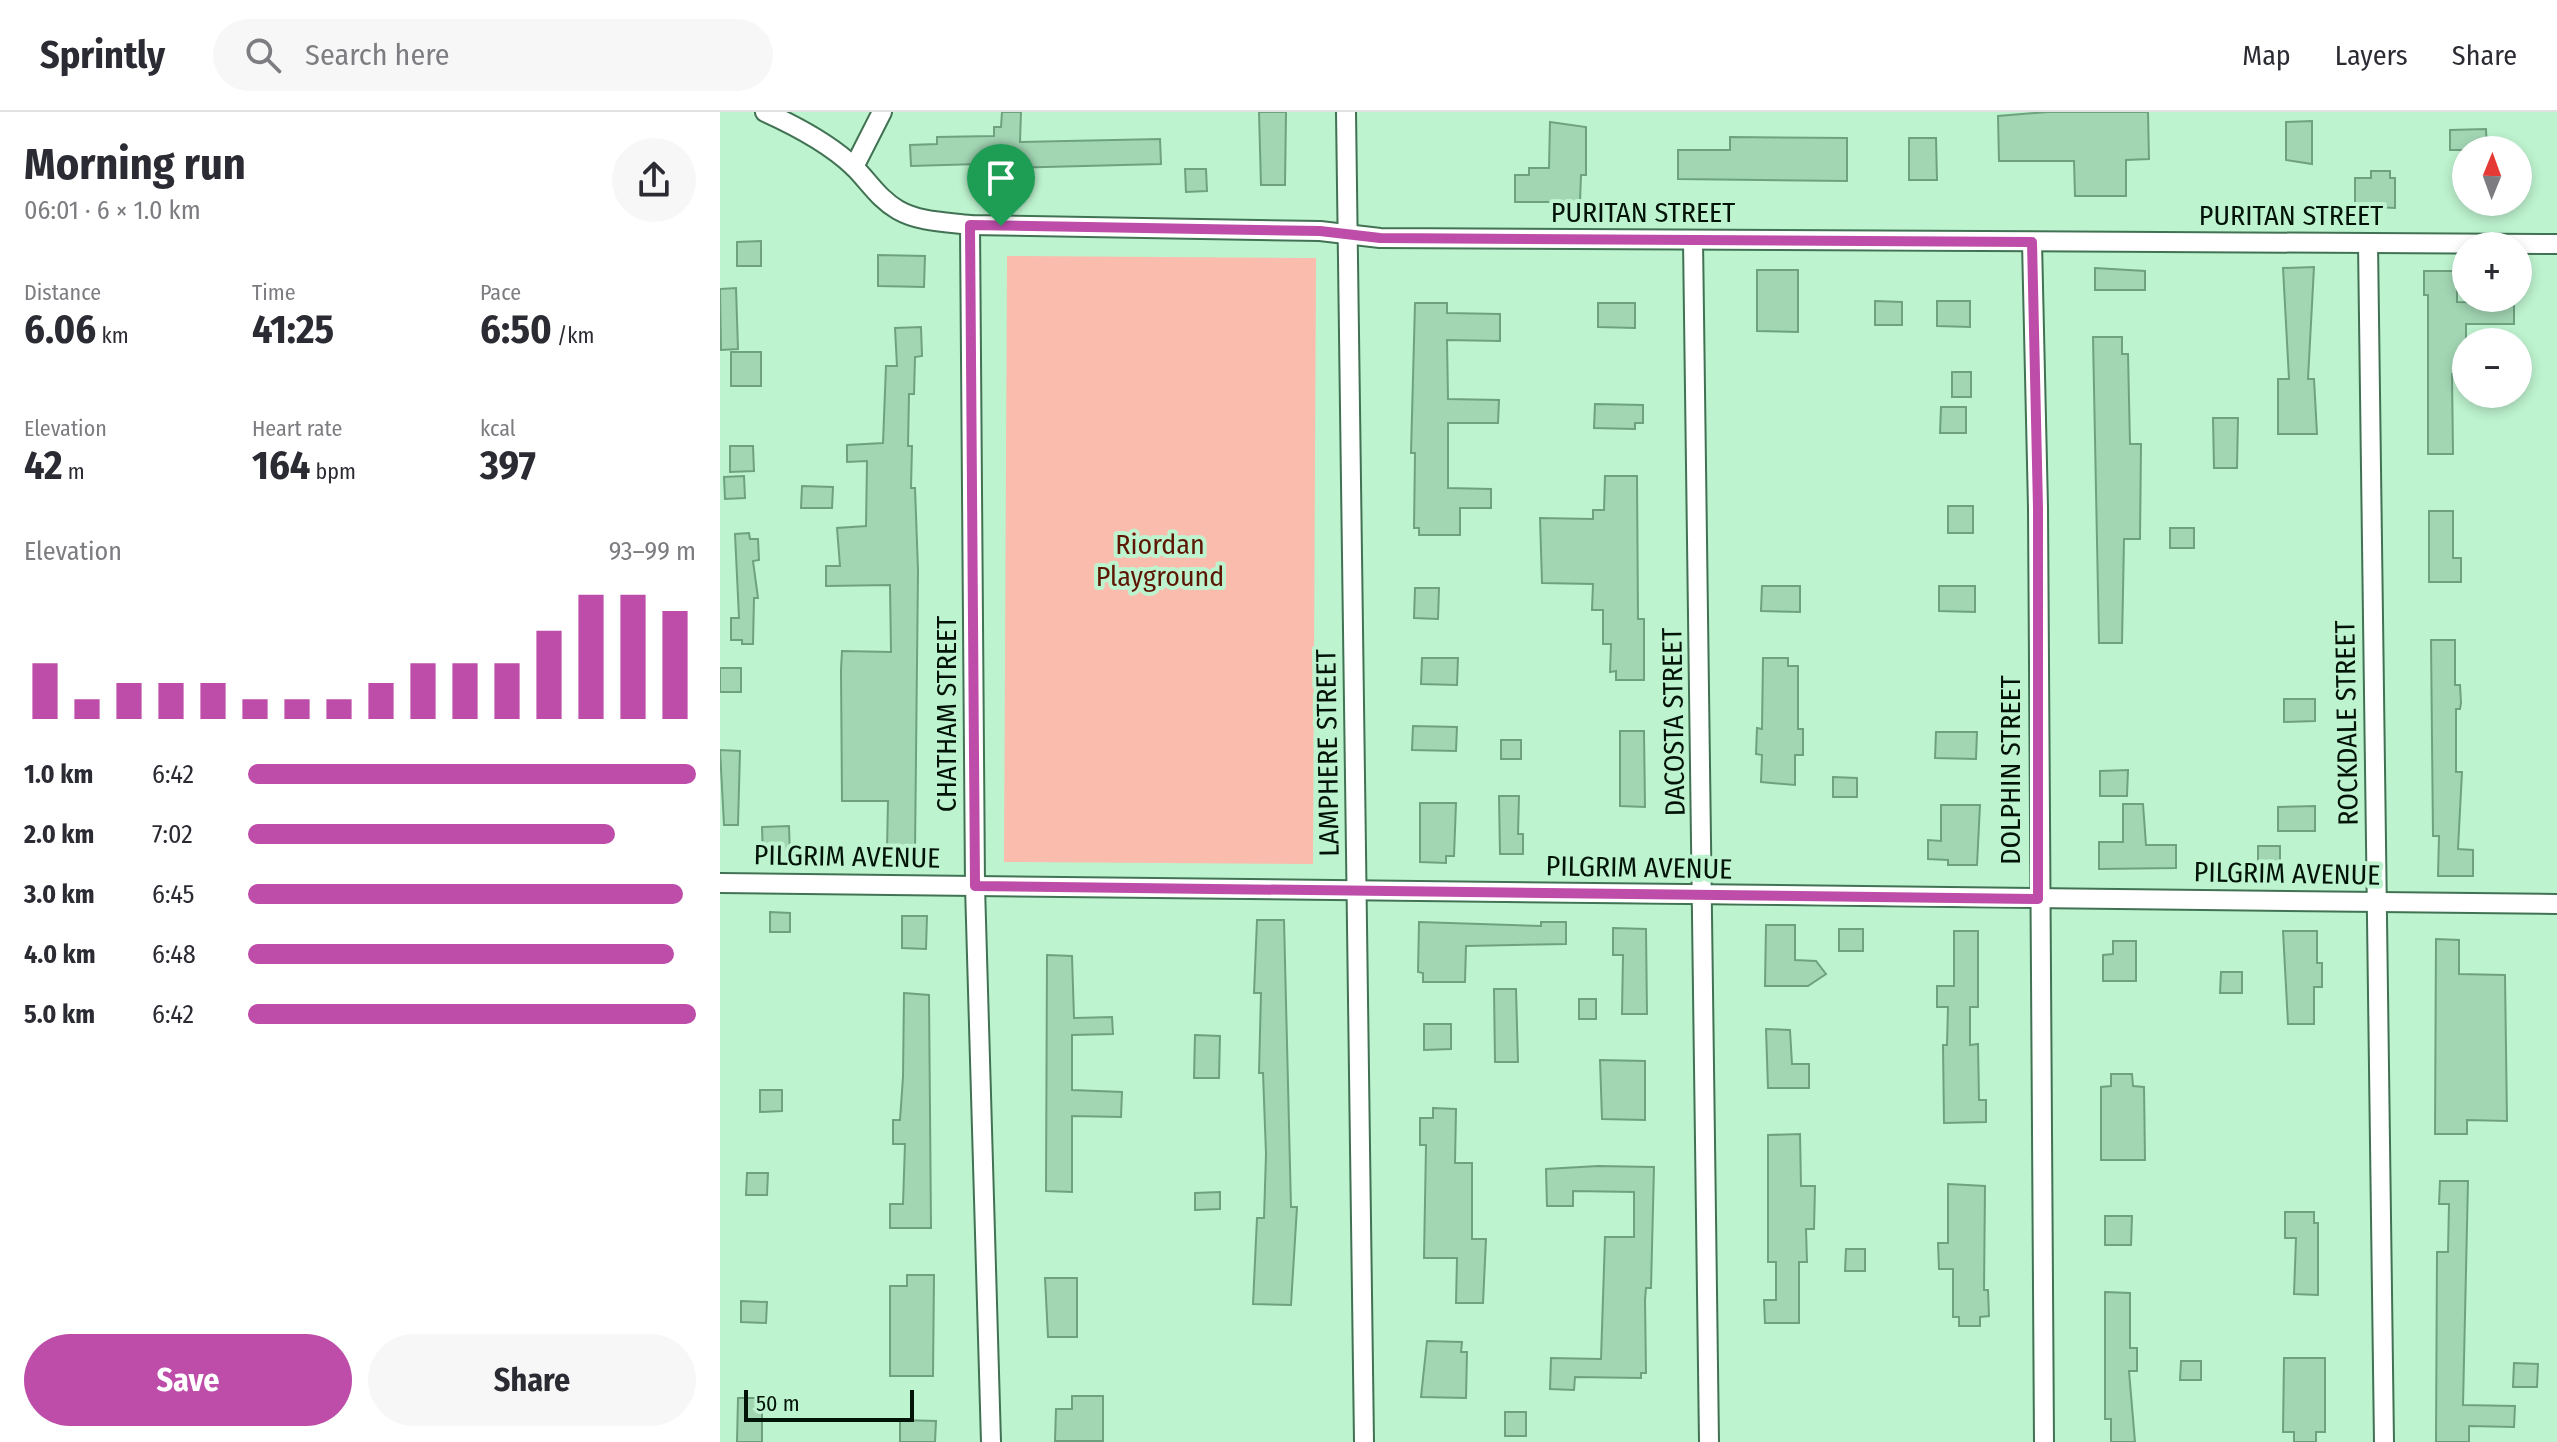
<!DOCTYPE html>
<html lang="en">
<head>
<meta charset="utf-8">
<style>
	:root { --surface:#fff; --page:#f7f7f7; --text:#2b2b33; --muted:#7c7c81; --line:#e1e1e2; --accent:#bd4da9 }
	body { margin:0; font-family:"Fira Sans Condensed",sans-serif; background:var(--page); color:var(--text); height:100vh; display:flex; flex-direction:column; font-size:30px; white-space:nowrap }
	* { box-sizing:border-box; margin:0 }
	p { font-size:26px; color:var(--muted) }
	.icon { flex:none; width:44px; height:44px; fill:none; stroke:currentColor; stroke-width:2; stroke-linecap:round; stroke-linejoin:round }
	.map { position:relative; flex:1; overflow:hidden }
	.sheet { display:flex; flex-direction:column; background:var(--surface); width:720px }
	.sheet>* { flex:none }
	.needle { width:52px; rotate:1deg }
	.buttons { position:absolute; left:1732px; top:24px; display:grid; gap:16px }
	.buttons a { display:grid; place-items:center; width:80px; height:80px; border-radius:50%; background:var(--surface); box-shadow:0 4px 12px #0003; font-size:40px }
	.scale { position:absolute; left:24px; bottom:20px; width:170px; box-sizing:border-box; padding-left:8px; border:4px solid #021307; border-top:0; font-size:22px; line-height:28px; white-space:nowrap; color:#021307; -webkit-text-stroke:6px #bef3cf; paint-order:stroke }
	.pin { position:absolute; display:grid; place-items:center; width:68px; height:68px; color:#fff; margin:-82px -34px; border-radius:50% 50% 50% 0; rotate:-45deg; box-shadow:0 0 8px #0007 }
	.pin .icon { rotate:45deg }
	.round { display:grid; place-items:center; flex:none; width:84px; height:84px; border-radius:42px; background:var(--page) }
	.head { display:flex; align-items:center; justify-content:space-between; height:136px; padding:0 24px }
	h1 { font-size:44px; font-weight:700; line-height:60px }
	.figures { display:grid; grid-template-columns:repeat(3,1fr); gap:12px; height:136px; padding:8px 24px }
	.figures div { display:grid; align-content:center }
	.figures b { font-size:40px; font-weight:700 }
	.figures small { font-size:22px; font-weight:400 }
	.figures p { font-size:22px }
	.chart { height:224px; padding:16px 24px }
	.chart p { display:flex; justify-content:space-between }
	.chart svg { width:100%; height:144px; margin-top:8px; stroke:var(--accent); stroke-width:6 }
	.button { display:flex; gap:16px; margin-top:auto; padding:16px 24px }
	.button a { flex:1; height:92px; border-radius:48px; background:var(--accent); color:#fff; font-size:32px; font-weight:700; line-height:92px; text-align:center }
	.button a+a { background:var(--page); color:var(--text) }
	ul { padding:0 24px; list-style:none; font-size:26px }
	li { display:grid; grid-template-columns:128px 96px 1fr; align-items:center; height:60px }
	li i { height:20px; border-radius:10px; background:var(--accent) }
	header { display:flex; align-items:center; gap:48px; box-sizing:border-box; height:112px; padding:0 40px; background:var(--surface); border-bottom:2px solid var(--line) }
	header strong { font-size:38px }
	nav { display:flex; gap:44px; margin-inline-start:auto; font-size:28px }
	.search { width:560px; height:72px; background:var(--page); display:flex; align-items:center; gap:20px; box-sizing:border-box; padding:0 28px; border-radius:44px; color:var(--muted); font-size:30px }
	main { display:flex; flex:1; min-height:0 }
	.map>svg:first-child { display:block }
	.green { fill:#fabcac }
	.building { fill:#a2d6b3; stroke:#6fa180; stroke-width:2 }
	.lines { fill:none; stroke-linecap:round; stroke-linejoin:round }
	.street-casing { stroke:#417253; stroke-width:22 }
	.street { stroke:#fff; stroke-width:18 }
	.route-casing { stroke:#fff; stroke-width:16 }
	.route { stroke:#bd4da9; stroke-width:10 }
	.labels { text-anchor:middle; stroke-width:8; stroke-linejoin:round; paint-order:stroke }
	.street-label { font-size:28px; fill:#021307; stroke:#bef3cf }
	.park-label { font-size:28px; fill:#5e1604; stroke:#bef3cf }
</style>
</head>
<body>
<header>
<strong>Sprintly</strong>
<div class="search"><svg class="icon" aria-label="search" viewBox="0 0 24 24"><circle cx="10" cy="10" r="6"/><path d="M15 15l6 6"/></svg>Search here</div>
<nav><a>Map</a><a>Layers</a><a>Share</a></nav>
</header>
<main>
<section class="sheet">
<div class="head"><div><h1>Morning run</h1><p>06:01 · 6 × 1.0 km</p></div><a class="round"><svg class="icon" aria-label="share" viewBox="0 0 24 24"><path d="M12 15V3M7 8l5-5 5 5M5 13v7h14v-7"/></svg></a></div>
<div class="figures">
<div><p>Distance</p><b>6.06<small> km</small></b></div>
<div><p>Time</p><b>41:25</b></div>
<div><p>Pace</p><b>6:50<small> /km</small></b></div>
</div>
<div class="figures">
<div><p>Elevation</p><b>42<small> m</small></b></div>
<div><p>Heart rate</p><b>164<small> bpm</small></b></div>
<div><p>kcal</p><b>397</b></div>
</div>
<div class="chart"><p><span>Elevation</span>93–99 m</p>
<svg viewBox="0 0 160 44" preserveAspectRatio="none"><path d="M5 44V27M15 44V38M25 44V33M35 44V33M45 44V33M55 44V38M65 44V38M75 44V38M85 44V33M95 44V27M105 44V27M115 44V27M125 44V17M135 44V6M145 44V6M155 44V11"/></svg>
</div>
<ul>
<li><b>1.0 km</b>6:42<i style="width:100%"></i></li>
<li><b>2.0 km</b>7:02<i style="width:82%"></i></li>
<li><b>3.0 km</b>6:45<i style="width:97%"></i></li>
<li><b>4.0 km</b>6:48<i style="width:95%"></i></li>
<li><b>5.0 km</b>6:42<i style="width:100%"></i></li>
</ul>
<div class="button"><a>Save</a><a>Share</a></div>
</section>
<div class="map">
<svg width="1837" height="1330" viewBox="0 0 1837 1330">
	<rect width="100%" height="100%" fill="#bef3cf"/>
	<path class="green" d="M 287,144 L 596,146 L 593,752 L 284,750 Z"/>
	<g class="building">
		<path d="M 282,0 L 301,0 L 300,30 L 440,27 L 441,52 L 287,56 L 287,61 L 269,60 L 269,55 L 259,52 L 191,54 L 190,33 L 217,32 L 217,25 L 274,24 L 274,15 L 281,15 Z"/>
		<path d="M 539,0 L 566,0 L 565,73 L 541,73 Z"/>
		<path d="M 1328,0 L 1428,0 L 1429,47 L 1406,48 L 1406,84 L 1355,84 L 1354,49 L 1279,49 L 1278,4 Z"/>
		<path d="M 1592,9 L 1592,52 L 1566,48 L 1566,10 Z"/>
		<path d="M 830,10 L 866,15 L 866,63 L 861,63 L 860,90 L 795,90 L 795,63 L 809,63 L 809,56 L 829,56 Z"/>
		<path d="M 1766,17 L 1767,38 L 1730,38 L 1730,18 Z"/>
		<path d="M 1010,25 L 1127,26 L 1127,69 L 958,67 L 958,38 L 1010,38 Z"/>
		<path d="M 1189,26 L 1216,26 L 1217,68 L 1189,68 Z"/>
		<path d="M 465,57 L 486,57 L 487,79 L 466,80 Z"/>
		<path d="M 1651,59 L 1670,59 L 1670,66 L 1675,66 L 1675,96 L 1635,94 L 1635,66 L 1651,66 Z"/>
		<path d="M 41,129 L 41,154 L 17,154 L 17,130 Z"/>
		<path d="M 158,143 L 205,144 L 204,175 L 158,174 Z"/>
		<path d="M 1594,155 L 1588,267 L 1594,267 L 1597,322 L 1558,322 L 1558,267 L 1569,267 L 1563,156 Z"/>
		<path d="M 1375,156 L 1425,159 L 1425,178 L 1375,178 Z"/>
		<path d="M 1037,158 L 1078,158 L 1078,220 L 1037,219 Z"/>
		<path d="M 1704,159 L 1737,159 L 1737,190 L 1794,191 L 1794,212 L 1746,212 L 1746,262 L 1732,262 L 1733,342 L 1708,342 L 1708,183 L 1704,183 Z"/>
		<path d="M 16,176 L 18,237 L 1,238 L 0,177 Z"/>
		<path d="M 1155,189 L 1182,190 L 1182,213 L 1155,213 Z"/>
		<path d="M 1217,189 L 1250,189 L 1250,215 L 1217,214 Z"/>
		<path d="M 695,191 L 727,191 L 727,201 L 780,202 L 780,229 L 727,228 L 728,287 L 779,288 L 778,311 L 728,311 L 728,376 L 771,377 L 771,396 L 740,396 L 740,423 L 699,423 L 699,416 L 694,416 L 695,341 L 691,341 Z"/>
		<path d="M 878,191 L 915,191 L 915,216 L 878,215 Z"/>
		<path d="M 201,215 L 202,244 L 195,245 L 194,282 L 189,282 L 188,334 L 192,334 L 191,376 L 195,376 L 198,458 L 195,739 L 167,738 L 168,689 L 122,689 L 121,558 L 122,539 L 171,540 L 170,473 L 106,474 L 106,454 L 120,454 L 117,416 L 146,414 L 147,349 L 127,350 L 127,333 L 163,331 L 166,254 L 177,254 L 175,216 Z"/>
		<path d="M 1373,225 L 1402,225 L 1402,242 L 1408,242 L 1410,332 L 1421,332 L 1420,427 L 1404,427 L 1402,531 L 1379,531 Z"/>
		<rect x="11" y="240" width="30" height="34"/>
		<rect x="1232" y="260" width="19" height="25"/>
		<path d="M 875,292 L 923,293 L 923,311 L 915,311 L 915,317 L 874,316 Z"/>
		<path d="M 1221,295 L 1246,295 L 1246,321 L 1220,321 Z"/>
		<path d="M 1493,306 L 1518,306 L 1517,356 L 1494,356 Z"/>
		<path d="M 10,334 L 33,334 L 34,359 L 10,360 Z"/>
		<path d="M 24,364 L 25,386 L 5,387 L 4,365 Z"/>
		<path d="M 885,364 L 917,364 L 918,507 L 924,507 L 924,568 L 896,568 L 896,559 L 890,560 L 891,532 L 883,532 L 883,498 L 872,498 L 873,472 L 822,471 L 820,406 L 873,407 L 873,398 L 884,398 Z"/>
		<path d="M 82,374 L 113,375 L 112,396 L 81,396 Z"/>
		<rect x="1228" y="394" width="25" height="27"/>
		<path d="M 1709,399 L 1733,399 L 1733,446 L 1741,446 L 1741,470 L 1709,470 Z"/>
		<rect x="1450" y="416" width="24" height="20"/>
		<path d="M 29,421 L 30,427 L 38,427 L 39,448 L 33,449 L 38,486 L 34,486 L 33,532 L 22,532 L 22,528 L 11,528 L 11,506 L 19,506 L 15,422 Z"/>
		<path d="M 1042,474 L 1080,474 L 1080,500 L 1041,499 Z"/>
		<path d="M 1219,474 L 1255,474 L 1255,500 L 1219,499 Z"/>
		<path d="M 695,476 L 719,476 L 718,507 L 694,506 Z"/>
		<path d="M 1711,528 L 1735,528 L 1735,573 L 1740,573 L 1741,591 L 1740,597 L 1736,597 L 1736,660 L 1742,660 L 1738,737 L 1753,738 L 1753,764 L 1718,764 L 1719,724 L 1713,724 Z"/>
		<path d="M 702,546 L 738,546 L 737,573 L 701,572 Z"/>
		<path d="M 1043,546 L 1068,546 L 1068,554 L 1078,554 L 1078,617 L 1083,617 L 1083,643 L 1075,643 L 1075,673 L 1041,670 L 1042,643 L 1036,642 L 1037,616 L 1042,617 Z"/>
		<rect x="0" y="556" width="21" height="24"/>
		<path d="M 1564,587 L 1595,587 L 1595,609 L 1564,610 Z"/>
		<path d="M 693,614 L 737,615 L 736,639 L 692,638 Z"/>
		<path d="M 900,619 L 924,619 L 925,695 L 900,694 Z"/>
		<path d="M 1216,620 L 1257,620 L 1256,647 L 1215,646 Z"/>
		<rect x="781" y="628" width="20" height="19"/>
		<path d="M 0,638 L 20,639 L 18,713 L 4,713 Z"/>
		<path d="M 1408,658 L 1407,684 L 1380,684 L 1380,659 Z"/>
		<path d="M 1113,665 L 1137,666 L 1137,685 L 1113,685 Z"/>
		<path d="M 779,684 L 799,684 L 798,722 L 803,722 L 803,742 L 780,742 Z"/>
		<path d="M 700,691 L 736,691 L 734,744 L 726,744 L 726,751 L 700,750 Z"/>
		<path d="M 1403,692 L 1423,692 L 1426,733 L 1456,733 L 1456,756 L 1379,757 L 1379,730 L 1403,730 Z"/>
		<path d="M 1221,693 L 1260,693 L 1257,753 L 1228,753 L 1228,748 L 1208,747 L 1208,728 L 1221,729 Z"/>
		<path d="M 1595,694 L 1595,719 L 1558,719 L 1558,695 Z"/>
		<path d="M 69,714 L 70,743 L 43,744 L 42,715 Z"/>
		<rect x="1538" y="734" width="22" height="21"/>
		<path d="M 50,800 L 70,801 L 70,820 L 50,820 Z"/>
		<path d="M 182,804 L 207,804 L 206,837 L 182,836 Z"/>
		<path d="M 537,808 L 564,808 L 571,1095 L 577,1095 L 571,1193 L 533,1192 L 537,1106 L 544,1106 L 546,1042 L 543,961 L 539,961 L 541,881 L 534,881 Z"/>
		<path d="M 699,810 L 821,814 L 821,810 L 846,810 L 846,832 L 746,834 L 745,870 L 703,870 L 703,861 L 698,860 Z"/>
		<path d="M 1046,813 L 1075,813 L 1075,848 L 1096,849 L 1106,862 L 1088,874 L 1045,874 Z"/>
		<path d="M 893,816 L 926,817 L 927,902 L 902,902 L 903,843 L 893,843 Z"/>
		<rect x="1119" y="817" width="24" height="22"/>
		<path d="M 1234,819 L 1258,819 L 1258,895 L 1250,895 L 1250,933 L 1258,932 L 1259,988 L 1266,988 L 1266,1010 L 1224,1011 L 1223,933 L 1227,933 L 1228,895 L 1217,895 L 1217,874 L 1234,874 Z"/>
		<path d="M 1563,819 L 1597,819 L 1597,851 L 1602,851 L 1602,875 L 1594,875 L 1594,912 L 1568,912 Z"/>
		<path d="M 1716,827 L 1739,828 L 1739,862 L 1785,863 L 1787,1009 L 1747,1008 L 1747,1022 L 1715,1022 Z"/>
		<path d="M 1393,829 L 1416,829 L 1416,869 L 1383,869 L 1383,843 L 1393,842 Z"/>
		<path d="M 327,843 L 352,844 L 354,906 L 392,905 L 393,922 L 352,923 L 352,978 L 402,980 L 401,1005 L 352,1004 L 352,1080 L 326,1079 Z"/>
		<path d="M 1501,860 L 1522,860 L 1522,881 L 1500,881 Z"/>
		<path d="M 774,877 L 796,877 L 798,950 L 775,950 Z"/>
		<path d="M 184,881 L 209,883 L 211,1116 L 170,1116 L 170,1092 L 183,1092 L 185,1032 L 173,1032 L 173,1008 L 180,1008 L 183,965 Z"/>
		<rect x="859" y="887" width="17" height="20"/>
		<path d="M 704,912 L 731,912 L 731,937 L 704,938 Z"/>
		<path d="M 1046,917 L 1070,918 L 1072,952 L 1089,952 L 1089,976 L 1048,976 Z"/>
		<path d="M 475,923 L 500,924 L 499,966 L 474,966 Z"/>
		<path d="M 880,948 L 925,949 L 925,1008 L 882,1007 Z"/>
		<path d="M 1391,962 L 1412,962 L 1413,974 L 1424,975 L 1425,1048 L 1381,1048 L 1381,975 L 1391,974 Z"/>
		<path d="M 40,978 L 62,978 L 62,999 L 40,1000 Z"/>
		<path d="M 713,996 L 736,997 L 735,1051 L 752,1051 L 752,1127 L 766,1127 L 763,1191 L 736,1191 L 737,1146 L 704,1146 L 706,1033 L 700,1033 L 700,1006 L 713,1006 Z"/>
		<path d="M 1080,1022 L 1081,1074 L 1095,1074 L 1094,1117 L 1086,1117 L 1087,1150 L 1079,1150 L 1079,1211 L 1045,1211 L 1044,1188 L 1056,1188 L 1056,1150 L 1048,1150 L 1048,1023 Z"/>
		<path d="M 878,1054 L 934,1055 L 931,1176 L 926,1176 L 925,1188 L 926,1261 L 921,1261 L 921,1266 L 855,1265 L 854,1278 L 830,1277 L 831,1246 L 881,1247 L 885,1125 L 914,1125 L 914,1080 L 853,1079 L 853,1094 L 827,1094 L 826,1057 Z"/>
		<path d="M 27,1061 L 48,1061 L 47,1083 L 26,1083 Z"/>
		<path d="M 1720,1069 L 1748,1069 L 1743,1293 L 1795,1294 L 1794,1315 L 1749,1314 L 1749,1330 L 1716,1330 L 1717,1140 L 1728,1140 L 1729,1092 L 1719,1092 Z"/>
		<path d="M 1228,1072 L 1265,1074 L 1264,1178 L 1268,1178 L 1269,1204 L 1260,1205 L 1260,1214 L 1239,1214 L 1239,1205 L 1233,1205 L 1233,1157 L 1219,1157 L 1218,1131 L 1228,1131 Z"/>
		<path d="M 500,1080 L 500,1097 L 475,1098 L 475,1081 Z"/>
		<path d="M 1565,1100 L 1594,1100 L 1594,1111 L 1598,1111 L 1598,1183 L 1574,1182 L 1576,1126 L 1565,1126 Z"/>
		<path d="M 1385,1104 L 1412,1104 L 1411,1133 L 1385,1133 Z"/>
		<path d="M 1126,1137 L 1145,1137 L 1145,1159 L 1125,1159 Z"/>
		<path d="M 187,1163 L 214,1163 L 213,1264 L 170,1264 L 170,1174 L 187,1174 Z"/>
		<path d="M 325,1166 L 357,1166 L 357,1225 L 328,1225 Z"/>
		<path d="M 1385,1180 L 1410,1181 L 1410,1236 L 1417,1236 L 1417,1259 L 1409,1259 L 1415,1330 L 1391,1330 L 1391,1307 L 1385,1307 Z"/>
		<path d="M 21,1189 L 47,1190 L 46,1211 L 21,1210 Z"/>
		<path d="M 707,1229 L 742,1230 L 741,1240 L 747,1240 L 746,1286 L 701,1285 Z"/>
		<path d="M 1564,1246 L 1605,1246 L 1605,1320 L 1596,1320 L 1596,1330 L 1574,1330 L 1574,1320 L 1563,1320 Z"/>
		<path d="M 1461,1249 L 1481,1249 L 1481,1268 L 1460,1268 Z"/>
		<path d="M 1794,1251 L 1818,1252 L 1817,1275 L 1793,1275 Z"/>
		<path d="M 352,1284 L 383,1284 L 383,1329 L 335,1329 L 336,1297 L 352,1297 Z"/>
		<path d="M 18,1286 L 42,1286 L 42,1330 L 17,1330 Z"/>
		<rect x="785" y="1300" width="21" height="24"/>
		<path d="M 180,1308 L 216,1309 L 215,1330 L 180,1330 Z"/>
	</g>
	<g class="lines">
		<defs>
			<g id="street">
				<path d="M 45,0 C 76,14 110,32 134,55 C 149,70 159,87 178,98 C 199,110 226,110 250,113 L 600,119 L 660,126 L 1837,132"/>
				<path d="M 626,0 L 644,1330"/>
				<path d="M 134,55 L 162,0"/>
				<path d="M 250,113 L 255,774 L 271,1330"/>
				<path d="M 973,128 L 989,1330"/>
				<path d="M 1312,130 L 1318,396 L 1324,1330"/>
				<path d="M 1648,131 L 1664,1330"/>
				<path d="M 0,771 L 1837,792"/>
			</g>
		</defs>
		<use href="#street" class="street-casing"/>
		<use href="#street" class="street"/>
	</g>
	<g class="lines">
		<defs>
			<path id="route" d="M 250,113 L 600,119 L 660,126 L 1312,130 L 1318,396 L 1318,787 L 255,774 Z"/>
		</defs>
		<use href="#route" class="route-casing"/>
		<use href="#route" class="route"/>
	</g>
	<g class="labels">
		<g class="street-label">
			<text x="923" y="110">PURITAN STREET</text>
			<text x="1571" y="113">PURITAN STREET</text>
			<text transform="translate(226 602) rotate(-90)" y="10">CHATHAM STREET</text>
			<text transform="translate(953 610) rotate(-91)" y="10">DACOSTA STREET</text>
			<text transform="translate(1626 611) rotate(-91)" y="10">ROCKDALE STREET</text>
			<text transform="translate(607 641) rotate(-91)" y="10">LAMPHERE STREET</text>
			<text transform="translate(1290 658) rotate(-90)" y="10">DOLPHIN STREET</text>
			<text transform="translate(127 744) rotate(1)" y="10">PILGRIM AVENUE</text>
			<text transform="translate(919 755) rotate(1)" y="10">PILGRIM AVENUE</text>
			<text transform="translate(1567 761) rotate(1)" y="10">PILGRIM AVENUE</text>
		</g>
		<g class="park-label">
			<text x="440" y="442">Riordan<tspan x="440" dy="32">Playground</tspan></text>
		</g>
	</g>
</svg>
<div class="buttons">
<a><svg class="needle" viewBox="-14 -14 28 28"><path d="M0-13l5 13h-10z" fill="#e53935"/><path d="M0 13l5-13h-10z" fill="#7c7c81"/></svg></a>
<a>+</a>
<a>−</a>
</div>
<div class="scale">50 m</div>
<div class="pin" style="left:281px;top:114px;background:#1e9e55"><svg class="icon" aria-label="arrive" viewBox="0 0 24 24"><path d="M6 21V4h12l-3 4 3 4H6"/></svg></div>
</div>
</main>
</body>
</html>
